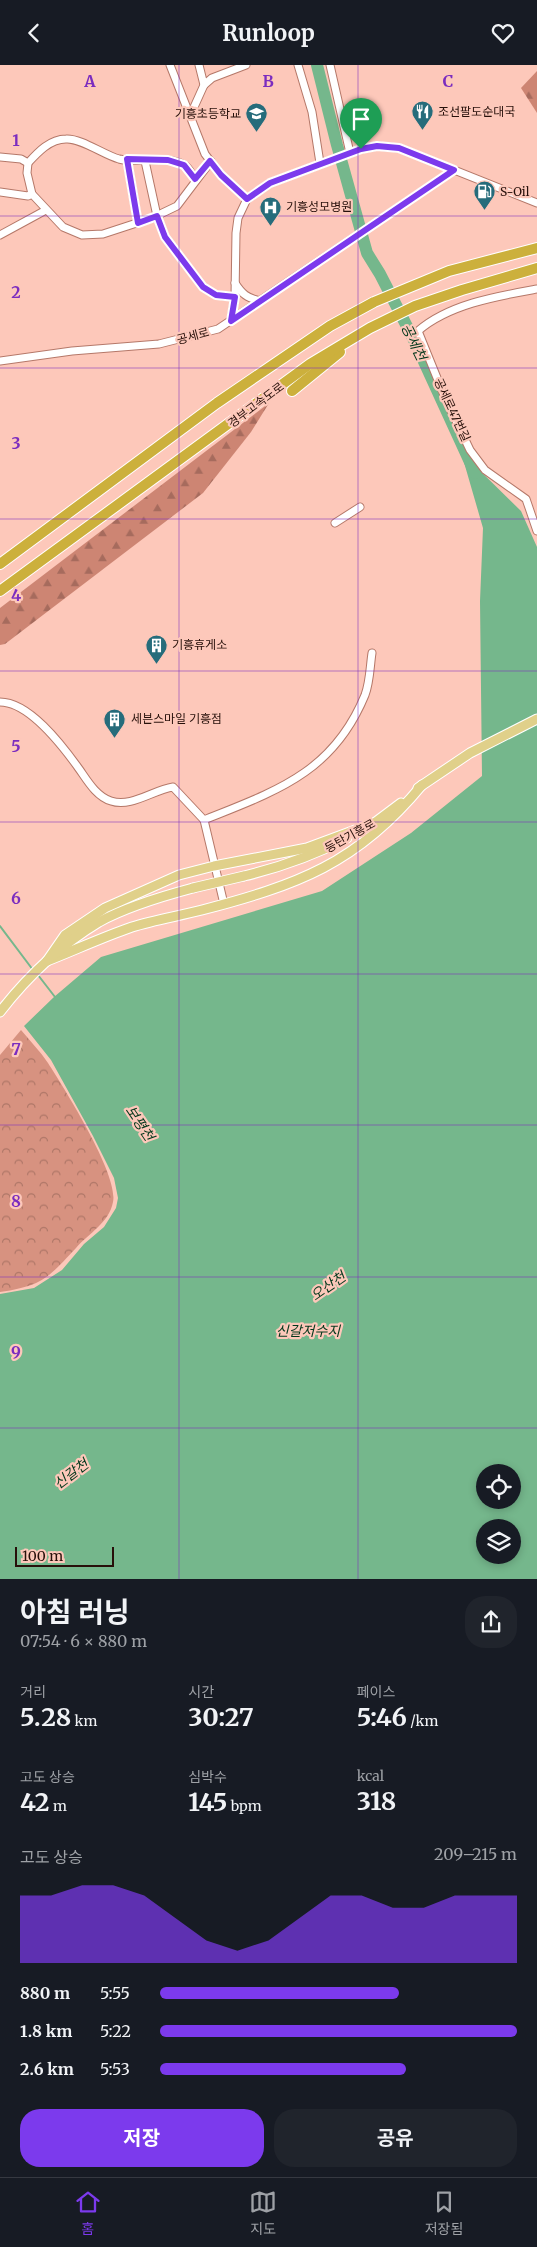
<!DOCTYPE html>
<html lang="ko">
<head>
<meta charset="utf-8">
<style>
	:root { --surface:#171b24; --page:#20242c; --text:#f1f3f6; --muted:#9ea1a6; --line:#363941; --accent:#7c3aed }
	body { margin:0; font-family:Merriweather,"Noto Sans KR",serif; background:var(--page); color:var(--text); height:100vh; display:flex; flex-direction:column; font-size:19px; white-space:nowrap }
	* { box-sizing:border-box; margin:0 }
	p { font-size:16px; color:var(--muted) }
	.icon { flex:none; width:28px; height:28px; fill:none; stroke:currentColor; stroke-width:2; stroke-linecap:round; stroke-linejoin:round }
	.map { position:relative; height:1514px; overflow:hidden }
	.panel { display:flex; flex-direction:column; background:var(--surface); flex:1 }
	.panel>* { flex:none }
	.tools { position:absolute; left:476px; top:1399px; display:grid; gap:10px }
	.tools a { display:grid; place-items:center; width:45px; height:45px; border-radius:50%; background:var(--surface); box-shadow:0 2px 8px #0003; font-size:25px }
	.scale { position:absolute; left:15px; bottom:12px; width:99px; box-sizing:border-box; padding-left:5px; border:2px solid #27100a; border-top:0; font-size:14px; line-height:18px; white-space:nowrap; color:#27100a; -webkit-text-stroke:4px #fdc8ba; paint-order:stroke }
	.pin { position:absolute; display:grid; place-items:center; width:42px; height:42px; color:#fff; margin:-51px -21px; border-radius:50% 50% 50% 0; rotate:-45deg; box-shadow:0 0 5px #0007 }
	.pin .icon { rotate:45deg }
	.round { display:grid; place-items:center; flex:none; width:52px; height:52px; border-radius:20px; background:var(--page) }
	.headline { display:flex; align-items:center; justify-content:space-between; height:85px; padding:0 20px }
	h1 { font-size:28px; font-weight:700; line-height:38px }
	.metrics { display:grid; grid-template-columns:repeat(3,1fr); gap:8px; height:85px; padding:5px 20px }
	.metrics div { display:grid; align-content:center }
	.metrics b { font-size:25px; font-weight:700 }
	.metrics small { font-size:14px; font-weight:400 }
	.metrics p { font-size:14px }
	.chart { height:140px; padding:10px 20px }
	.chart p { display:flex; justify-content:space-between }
	.chart svg { width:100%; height:90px; margin-top:5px; fill:var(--accent); opacity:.7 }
	.primary-button { display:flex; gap:10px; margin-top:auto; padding:10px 20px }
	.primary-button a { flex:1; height:58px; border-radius:20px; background:var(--accent); color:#fff; font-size:20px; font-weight:700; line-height:58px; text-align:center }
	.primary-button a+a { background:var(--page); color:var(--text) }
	ul { padding:0 20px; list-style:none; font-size:16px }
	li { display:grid; grid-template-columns:80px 60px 1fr; align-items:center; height:38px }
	li i { height:12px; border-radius:6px; background:var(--accent) }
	header { display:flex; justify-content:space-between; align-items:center; height:65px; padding:0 20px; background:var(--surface); font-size:22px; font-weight:700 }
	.dock { display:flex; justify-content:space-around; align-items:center; height:70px; border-top:1px solid var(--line); background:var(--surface); font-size:14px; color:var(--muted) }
	.dock a { display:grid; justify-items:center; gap:2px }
	.dock .active { color:var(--accent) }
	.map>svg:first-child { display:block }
	.forest { fill:url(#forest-firs) }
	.park { fill:url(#park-crowns) }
	.water { fill:#75b78c; fill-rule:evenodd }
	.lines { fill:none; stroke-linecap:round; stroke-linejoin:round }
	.stream { stroke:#75b78c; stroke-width:2 }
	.river { stroke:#75b78c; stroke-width:12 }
	.minor-casing { stroke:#b57869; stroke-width:9 }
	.major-casing { stroke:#fff; stroke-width:11 }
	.highway-casing { stroke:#fff; stroke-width:12 }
	.minor { stroke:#fff; stroke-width:7 }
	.major { stroke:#e0d08a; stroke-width:9 }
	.highway { stroke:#ccb03c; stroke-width:10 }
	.major-bridge-casing { stroke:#fff; stroke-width:11; stroke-linecap:butt }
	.major-bridge { stroke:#e0d08a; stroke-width:9 }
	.route-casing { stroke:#fff; stroke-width:10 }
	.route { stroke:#7c3aed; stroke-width:6 }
	.grid { fill:none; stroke:#7b2cbf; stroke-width:1; stroke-opacity:0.55 }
	.labels { text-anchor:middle; stroke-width:4.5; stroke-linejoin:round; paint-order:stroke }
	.poi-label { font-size:12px; fill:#27100a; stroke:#fdc8ba; text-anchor:start }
	.street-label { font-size:12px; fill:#27100a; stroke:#fdc8ba }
	.water-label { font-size:14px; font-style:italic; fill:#00361a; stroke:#fdc8ba }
	.grid-label { font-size:16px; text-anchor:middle; font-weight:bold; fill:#7b2cbf; stroke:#fdc8ba; stroke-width:4.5; stroke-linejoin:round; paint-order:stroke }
</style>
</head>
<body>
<header><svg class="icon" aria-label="back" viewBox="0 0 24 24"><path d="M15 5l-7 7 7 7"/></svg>Runloop<svg class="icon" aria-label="heart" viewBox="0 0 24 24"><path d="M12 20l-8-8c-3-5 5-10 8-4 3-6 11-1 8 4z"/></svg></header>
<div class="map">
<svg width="537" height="1515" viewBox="0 0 537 1515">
	<defs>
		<pattern id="forest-firs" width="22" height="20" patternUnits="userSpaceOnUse" patternTransform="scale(1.25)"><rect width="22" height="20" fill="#cd8573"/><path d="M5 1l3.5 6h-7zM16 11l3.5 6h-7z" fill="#a66b5d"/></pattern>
		<pattern id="park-crowns" width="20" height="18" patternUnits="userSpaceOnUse" patternTransform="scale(1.25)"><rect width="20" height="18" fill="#d79280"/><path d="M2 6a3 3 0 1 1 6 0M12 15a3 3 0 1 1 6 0" fill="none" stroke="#ae7667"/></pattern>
	</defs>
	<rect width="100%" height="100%" fill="#fdc8ba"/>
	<g class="forest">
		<path d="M 537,6 L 537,48 L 521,23 Z"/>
		<path d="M 269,338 L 251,367 L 203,428 L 5,579 L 0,580 L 0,543 Z"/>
	</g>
	<path class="park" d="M 21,965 C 30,976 40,986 48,998 C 64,1023 119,1110 113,1137 C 109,1158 89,1168 76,1183 C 48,1213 42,1221 0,1227 L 0,990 Z"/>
	<path class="water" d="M 461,387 L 521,446 L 537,482 L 537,1514 L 0,1514 L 0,1229 L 34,1223 L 62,1205 L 84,1179 L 104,1162 L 116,1143 L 118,1133 L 114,1113 L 93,1071 L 51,995 L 24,961 L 54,932 L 101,892 L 322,826 L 411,768 L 482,711 L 480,536 L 483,463 ZM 485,1408 L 512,1408 L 512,1435 L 485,1435 ZM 485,1462 L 512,1462 L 512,1490 L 485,1490 Z"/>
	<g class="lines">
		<g class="stream">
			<path d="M 0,861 L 33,905"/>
			<path d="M 38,910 L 55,932"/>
		</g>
		<path class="river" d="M 317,0 L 337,80 L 367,188 L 380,209 L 415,277 L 475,408"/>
		<defs>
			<g id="minor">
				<path d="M 170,0 L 205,89 L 221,110 L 247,134"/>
				<path d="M 199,0 L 204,20 L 212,13 L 246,0"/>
				<path d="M 298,0 L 312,47 L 320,98"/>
				<path d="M 330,0 L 350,88"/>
				<path d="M 190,51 L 204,20"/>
				<path d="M 0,92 L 21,94 L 28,98 C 38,87 50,74 66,74 C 81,73 104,90 119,94 C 140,99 164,89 184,100 C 190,103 191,109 195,114"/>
				<path d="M 127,94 L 138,158"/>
				<path d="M 145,96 L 157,151 L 165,172 L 203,222 L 216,230 L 235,232"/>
				<path d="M 28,98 L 27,108 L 32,129"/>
				<path d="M 0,127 L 28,131 L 32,129 L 63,162 L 82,170 L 103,169 L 152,153 L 177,141 L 211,96"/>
				<path d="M 0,170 L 46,145"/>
				<path d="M 235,218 C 242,229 247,233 260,236"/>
				<path d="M 537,224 C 498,231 449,239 418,266 L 446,335 L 470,385 L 485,405 L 526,434 L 537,466"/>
				<path d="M 231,255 L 235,232 L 236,168 L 238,153 L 247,134 L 270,118 L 361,84 L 377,81 L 399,83 L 537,138"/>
				<path d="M 0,296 L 72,286 L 159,279 L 218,264 L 454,105"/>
				<path d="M 335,458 L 360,442"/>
				<path d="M 0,637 C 29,637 61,679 77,701 C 86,713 95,731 111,736 C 131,743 153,725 173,722 L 204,755 C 276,726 333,708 365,630 C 370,617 370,601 372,588"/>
				<path d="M 204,755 L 224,839"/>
			</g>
			<g id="major">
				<path d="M 418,723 L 470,688 L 537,654"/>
				<path d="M 373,759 L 401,738"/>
				<path d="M 244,811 C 281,802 313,791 347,773"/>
				<path d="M 47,896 C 75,885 103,872 132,862 C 154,855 179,851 202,845 C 297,820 357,799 422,720"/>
				<path d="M 47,896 L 65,870 L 105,843 L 179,810 L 214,801 L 307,783 L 377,757"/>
				<path d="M 0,947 C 27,912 61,880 99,857 C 126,842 163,831 193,823"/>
			</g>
			<g id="highway">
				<path d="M 292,326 L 340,287"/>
				<path d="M 0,499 L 217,338 L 330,261 L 374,237 L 449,206 L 537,183"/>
				<path d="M 0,526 L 310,299 L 370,263 L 415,241 L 462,225 L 537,203"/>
			</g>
		</defs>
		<use href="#minor" class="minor-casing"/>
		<use href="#major" class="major-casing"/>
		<use href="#highway" class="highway-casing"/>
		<use href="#minor" class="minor"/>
		<use href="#major" class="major"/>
		<use href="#highway" class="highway"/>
		<defs>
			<path id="major-bridge" d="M 193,823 L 244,811"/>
		</defs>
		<use href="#major-bridge" class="major-bridge-casing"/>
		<use href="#major-bridge" class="major-bridge"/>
	</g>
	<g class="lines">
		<defs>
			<path id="route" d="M 377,81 L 399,83 L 454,105 L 231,256 L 235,232 L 216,230 L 203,222 L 165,172 L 157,151 L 138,158 L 127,94 L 168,95 L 184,100 L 195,114 L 210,96 L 221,110 L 247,134 L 270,118 L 361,84 Z"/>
		</defs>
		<use href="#route" class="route-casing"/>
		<use href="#route" class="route"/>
	</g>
	<path class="grid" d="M 179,0 L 179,1515M 358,0 L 358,1515M 0,151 L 537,151M 0,303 L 537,303M 0,454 L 537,454M 0,606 L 537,606M 0,757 L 537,757M 0,909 L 537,909M 0,1060 L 537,1060M 0,1212 L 537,1212M 0,1363 L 537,1363"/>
	<defs>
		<symbol id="restaurant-pin" viewBox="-11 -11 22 30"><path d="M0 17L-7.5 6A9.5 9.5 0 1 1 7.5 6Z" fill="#266c7b" stroke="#fdc8ba"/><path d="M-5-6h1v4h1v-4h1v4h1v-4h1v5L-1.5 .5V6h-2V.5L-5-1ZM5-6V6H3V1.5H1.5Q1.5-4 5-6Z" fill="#fff"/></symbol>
		<symbol id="school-pin" viewBox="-11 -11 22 30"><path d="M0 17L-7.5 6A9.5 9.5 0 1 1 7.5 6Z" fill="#266c7b" stroke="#fdc8ba"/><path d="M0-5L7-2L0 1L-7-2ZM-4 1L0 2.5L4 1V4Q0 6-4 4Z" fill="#fff"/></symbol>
		<symbol id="fuel-pin" viewBox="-11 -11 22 30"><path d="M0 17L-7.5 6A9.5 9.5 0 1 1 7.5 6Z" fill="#266c7b" stroke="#fdc8ba"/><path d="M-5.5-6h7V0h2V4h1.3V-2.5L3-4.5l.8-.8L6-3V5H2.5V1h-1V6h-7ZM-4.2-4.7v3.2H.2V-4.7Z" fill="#fff"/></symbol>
		<symbol id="hospital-pin" viewBox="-11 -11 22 30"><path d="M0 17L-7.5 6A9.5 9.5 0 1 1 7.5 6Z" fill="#266c7b" stroke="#fdc8ba"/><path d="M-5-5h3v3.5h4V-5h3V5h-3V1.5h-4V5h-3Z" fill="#fff"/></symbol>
		<symbol id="building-pin" viewBox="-11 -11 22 30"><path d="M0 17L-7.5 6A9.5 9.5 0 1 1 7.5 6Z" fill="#266c7b" stroke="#fdc8ba"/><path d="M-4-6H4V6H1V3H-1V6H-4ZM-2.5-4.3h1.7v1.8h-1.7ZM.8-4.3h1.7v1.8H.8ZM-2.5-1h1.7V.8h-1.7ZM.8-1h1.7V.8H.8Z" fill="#fff"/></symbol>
	</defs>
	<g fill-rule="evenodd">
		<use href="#restaurant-pin" x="410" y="34" width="25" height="34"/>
		<use href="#school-pin" x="244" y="36" width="25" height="34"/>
		<use href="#fuel-pin" x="472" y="114" width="25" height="34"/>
		<use href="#hospital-pin" x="258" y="130" width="25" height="34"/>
		<use href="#building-pin" x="144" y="568" width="25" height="34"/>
		<use href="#building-pin" x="102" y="642" width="25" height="34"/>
	</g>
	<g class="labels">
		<g class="poi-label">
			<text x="438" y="51">조선팔도순대국</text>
			<text x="241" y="53" text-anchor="end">기흥초등학교</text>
			<text x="500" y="131">S-Oil</text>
			<text x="286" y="146">기흥성모병원</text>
			<text x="172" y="584">기흥휴게소</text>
			<text x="131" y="658">세븐스마일 기흥점</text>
		</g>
		<g class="street-label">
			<text transform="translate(193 271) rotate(-15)" y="4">공세로</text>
			<text transform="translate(256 340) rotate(-37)" y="4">경부고속도로</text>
			<text transform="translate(452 345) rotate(65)" y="4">공세로47번길</text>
			<text transform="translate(350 771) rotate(-29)" y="4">동탄기흥로</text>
		</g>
		<g class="water-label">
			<text transform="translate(414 277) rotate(64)" y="5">공세천</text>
			<text transform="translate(140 1058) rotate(56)" y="5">보평천</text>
			<text transform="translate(328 1221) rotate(-35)" y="5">오산천</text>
			<text x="308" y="1271">신갈저수지</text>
			<text transform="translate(71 1409) rotate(-37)" y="5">신갈천</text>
		</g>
	</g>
	<g class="grid-label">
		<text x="90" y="22">A</text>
		<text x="268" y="22">B</text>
		<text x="448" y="22">C</text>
		<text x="16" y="81">1</text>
		<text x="16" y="233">2</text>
		<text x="16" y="384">3</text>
		<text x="16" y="536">4</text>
		<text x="16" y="687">5</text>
		<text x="16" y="839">6</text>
		<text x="16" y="990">7</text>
		<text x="16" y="1142">8</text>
		<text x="16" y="1293">9</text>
	</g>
</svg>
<div class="tools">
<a><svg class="icon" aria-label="locate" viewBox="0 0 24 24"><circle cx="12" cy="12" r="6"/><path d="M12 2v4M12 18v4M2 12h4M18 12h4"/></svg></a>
<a><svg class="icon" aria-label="layers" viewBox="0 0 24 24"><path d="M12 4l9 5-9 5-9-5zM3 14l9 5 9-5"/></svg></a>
</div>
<div class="scale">100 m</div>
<div class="pin" style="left:361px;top:84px;background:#1e9e55"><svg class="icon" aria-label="arrive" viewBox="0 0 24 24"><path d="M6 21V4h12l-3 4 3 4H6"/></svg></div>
</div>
<section class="panel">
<div class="headline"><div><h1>아침 러닝</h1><p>07:54 · 6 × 880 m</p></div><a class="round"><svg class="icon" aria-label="share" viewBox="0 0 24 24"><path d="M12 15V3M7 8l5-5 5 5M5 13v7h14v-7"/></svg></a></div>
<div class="metrics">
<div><p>거리</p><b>5.28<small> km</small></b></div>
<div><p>시간</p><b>30:27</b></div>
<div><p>페이스</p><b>5:46<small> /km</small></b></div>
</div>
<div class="metrics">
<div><p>고도 상승</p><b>42<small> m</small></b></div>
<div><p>심박수</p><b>145<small> bpm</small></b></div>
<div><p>kcal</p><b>318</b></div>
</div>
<div class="chart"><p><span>고도 상승</span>209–215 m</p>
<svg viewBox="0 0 160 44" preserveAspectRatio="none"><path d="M0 44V11L10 11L20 6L30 6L40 11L50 22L60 33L70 38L80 33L90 22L100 11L110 11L120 17L130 17L140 11L150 11L160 11V44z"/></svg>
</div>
<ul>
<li><b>880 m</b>5:55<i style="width:67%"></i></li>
<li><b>1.8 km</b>5:22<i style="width:100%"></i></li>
<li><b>2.6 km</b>5:53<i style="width:69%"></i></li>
</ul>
<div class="primary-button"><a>저장</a><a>공유</a></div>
</section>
<nav class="dock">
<a class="active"><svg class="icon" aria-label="home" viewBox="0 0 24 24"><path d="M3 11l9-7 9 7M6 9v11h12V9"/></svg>홈</a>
<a><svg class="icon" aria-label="map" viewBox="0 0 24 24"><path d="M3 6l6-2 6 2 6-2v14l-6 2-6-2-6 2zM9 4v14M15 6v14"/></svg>지도</a>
<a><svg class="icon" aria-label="saved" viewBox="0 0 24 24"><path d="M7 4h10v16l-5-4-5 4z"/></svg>저장됨</a>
</nav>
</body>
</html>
